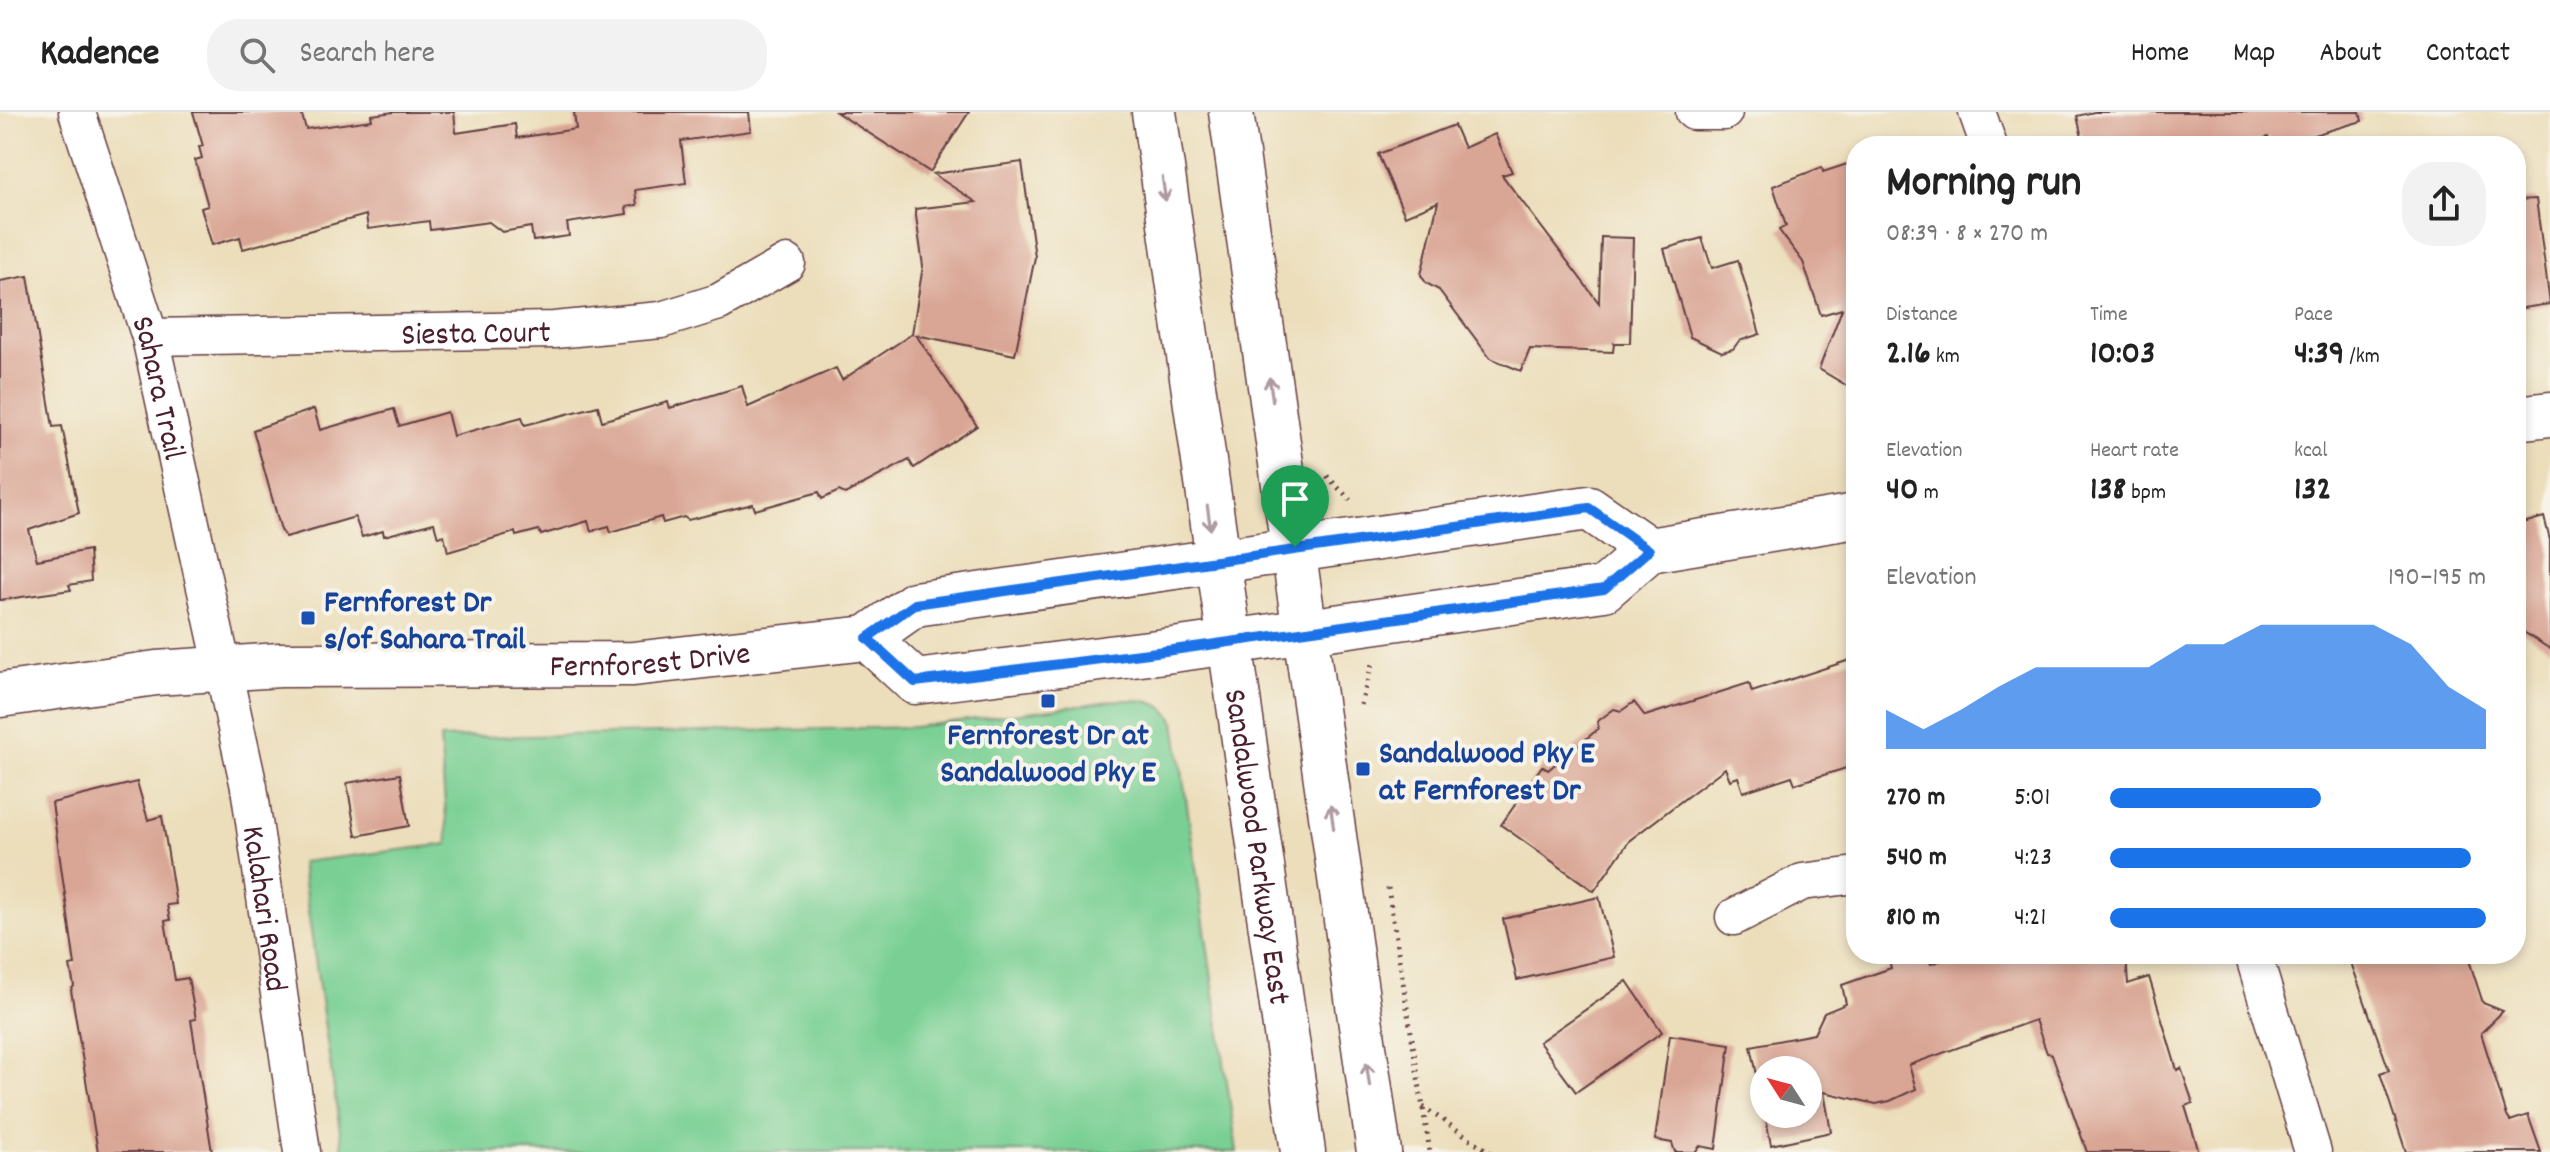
<!DOCTYPE html>
<html lang="en">
<head>
<meta charset="utf-8">
<style>
	:root { --surface:#fff; --page:#f2f2f2; --text:#222; --muted:#767676; --line:#e0e0e0; --accent:#1a73e8 }
	body { margin:0; font-family:Dekko,sans-serif; background:var(--page); color:var(--text); height:100vh; display:flex; flex-direction:column; font-size:30px; white-space:nowrap }
	* { box-sizing:border-box; margin:0 }
	p { font-size:26px; color:var(--muted) }
	.icon { flex:none; width:44px; height:44px; fill:none; stroke:currentColor; stroke-width:2; stroke-linecap:round; stroke-linejoin:round }
	.map { position:relative; flex:1; overflow:hidden }
	.drawer { position:absolute; left:1846px; top:24px; width:680px; height:828px; display:flex; flex-direction:column; background:var(--surface); border-radius:32px; box-shadow:0 4px 12px #0003 }
	.drawer>* { flex:none }
	.needle { width:52px; rotate:306deg }
	.buttons { position:absolute; left:1750px; top:944px; display:grid; gap:16px }
	.buttons a { display:grid; place-items:center; width:72px; height:72px; border-radius:50%; background:var(--surface); box-shadow:0 4px 12px #0003; font-size:40px }
	.pin { position:absolute; display:grid; place-items:center; width:68px; height:68px; color:#fff; margin:-82px -34px; border-radius:50% 50% 50% 0; rotate:-45deg; box-shadow:0 0 8px #0007 }
	.pin .icon { rotate:45deg }
	.round { display:grid; place-items:center; flex:none; width:84px; height:84px; border-radius:32px; background:var(--page) }
	.headline { display:flex; align-items:center; justify-content:space-between; height:136px; padding:0 40px }
	h1 { font-size:44px; font-weight:700; line-height:60px }
	.figures { display:grid; grid-template-columns:repeat(3,1fr); gap:12px; height:136px; padding:8px 40px }
	.figures div { display:grid; align-content:center }
	.figures b { font-size:34px; font-weight:700 }
	.figures small { font-size:22px; font-weight:400 }
	.figures p { font-size:22px }
	.chart { height:224px; padding:16px 40px }
	.chart p { display:flex; justify-content:space-between }
	.chart svg { width:100%; height:144px; margin-top:8px; fill:var(--accent); opacity:.7 }
	ul { padding:0 40px; list-style:none; font-size:26px }
	li { display:grid; grid-template-columns:128px 96px 1fr; align-items:center; height:60px }
	li i { height:20px; border-radius:10px; background:var(--accent) }
	header { display:flex; align-items:center; gap:48px; box-sizing:border-box; height:112px; padding:0 40px; background:var(--surface); border-bottom:2px solid var(--line) }
	header strong { font-size:38px }
	nav { display:flex; gap:44px; margin-inline-start:auto; font-size:28px }
	.search { width:560px; height:72px; background:var(--page); display:flex; align-items:center; gap:20px; box-sizing:border-box; padding:0 28px; border-radius:32px; color:var(--muted); font-size:30px }
	.map>svg:first-child { display:block }
	.green { fill:#7ad094; stroke:#627860; stroke-width:2 }
	.building { fill:#d9a594 }
	.lines { fill:none; stroke-linecap:round; stroke-linejoin:round }
	.minor-casing { stroke:#623c41; stroke-width:39 }
	.tertiary-casing { stroke:#623c41; stroke-width:47 }
	.secondary-casing { stroke:#623c41; stroke-width:47 }
	.path { stroke:#623c41; stroke-width:5; stroke-dasharray:2 6; stroke-linecap:butt }
	.minor { stroke:#fff; stroke-width:36 }
	.tertiary { stroke:#fff; stroke-width:44 }
	.secondary { stroke:#fff; stroke-width:44 }
	.oneway { stroke:#ae9aa0 }
	.route-casing { stroke:#fff; stroke-width:16 }
	.route { stroke:#1a73e8; stroke-width:10 }
	.transit-dot { fill:#1a4fb4; stroke:#f7f3e8; stroke-width:3 }
	.labels { text-anchor:middle; stroke-width:8; stroke-linejoin:round; paint-order:stroke }
	.street-label { font-size:32px; fill:#4a1f2b; stroke:#f7f3e8 }
	.transit-label { font-size:32px; font-weight:bold; fill:#164399; stroke:#f7f3e8; text-anchor:start }
</style>
</head>
<body>
<header>
<strong>Kadence</strong>
<div class="search"><svg class="icon" aria-label="search" viewBox="0 0 24 24"><circle cx="10" cy="10" r="6"/><path d="M15 15l6 6"/></svg>Search here</div>
<nav><a>Home</a><a>Map</a><a>About</a><a>Contact</a></nav>
</header>
<div class="map">
<svg width="2550" height="1040" viewBox="0 0 2550 1040">
	<rect width="100%" height="100%" fill="#f7f3e8"/>
	<filter id="ink" filterUnits="userSpaceOnUse"><feTurbulence type="fractalNoise" baseFrequency=".0125" numOctaves="2"/><feDisplacementMap in="SourceGraphic" scale="16" xChannelSelector="R" yChannelSelector="G"/><feConvolveMatrix kernelMatrix="1 2 1 2 8 2 1 2 1" color-interpolation-filters="sRGB"/></filter>
	<filter id="wash" filterUnits="userSpaceOnUse"><feTurbulence type="fractalNoise" baseFrequency=".006" numOctaves="4" result="noise"/><feDisplacementMap in="SourceGraphic" scale="32" xChannelSelector="R" yChannelSelector="G"/><feGaussianBlur stdDeviation="1.8" result="paint"/><feColorMatrix in="noise" values="0 0 0 0 0 0 0 0 0 0 0 0 0 0 0 0 0 1.4 0 .05"/><feComposite in="paint" operator="in"/></filter>
	<g filter="url(#wash)">
		<rect width="100%" height="100%" fill="#ecdebb"/>
		<path class="green" d="M 1119,588 C 1142,588 1163,587 1175,610 L 1237,1040 L 343,1040 L 301,750 L 448,732 L 440,626 L 914,615 Z"/>
		<g id="blocks">
			<g class="building">
				<path d="M 193,0 L 301,0 L 306,17 L 372,8 L 371,3 L 394,0 L 454,0 L 456,21 L 515,12 L 517,26 L 576,17 L 574,0 L 749,0 L 751,19 L 681,29 L 686,71 L 635,78 L 637,93 L 626,95 L 627,102 L 567,111 L 569,124 L 533,129 L 531,115 L 502,120 L 489,110 L 430,118 L 429,109 L 368,117 L 366,103 L 243,137 L 240,125 L 212,133 L 201,96 L 208,94 L 195,48 L 202,46 L 199,35 L 203,34 Z"/>
				<path d="M 836,0 L 969,0 L 930,60 Z"/>
				<path d="M 2094,0 L 2360,0 L 2362,9 L 2275,34 L 2270,34 L 2268,25 L 2240,34 L 2084,34 L 2077,4 Z"/>
				<path d="M 1454,13 L 1464,36 L 1495,22 L 1512,60 L 1502,63 L 1599,191 L 1601,125 L 1633,126 L 1630,231 L 1614,231 L 1613,240 L 1530,237 L 1521,259 L 1490,246 L 1439,178 L 1426,171 L 1421,163 L 1438,90 L 1405,104 L 1378,42 Z"/>
				<path d="M 1022,50 L 1035,145 L 1015,243 L 916,223 L 977,314 L 914,356 L 909,348 L 845,382 L 839,379 L 822,387 L 819,380 L 755,398 L 753,392 L 688,408 L 684,405 L 663,411 L 661,405 L 611,420 L 609,414 L 591,419 L 588,409 L 541,423 L 539,418 L 516,424 L 515,420 L 448,440 L 444,423 L 438,425 L 434,411 L 384,424 L 383,419 L 362,425 L 355,405 L 286,425 L 281,418 L 253,318 L 314,297 L 320,318 L 394,297 L 399,314 L 447,300 L 453,324 L 522,305 L 525,313 L 598,294 L 602,309 L 668,290 L 670,296 L 742,274 L 748,295 L 836,256 L 842,268 L 912,222 L 923,154 L 915,97 L 976,90 L 933,62 Z"/>
				<path d="M 1850,51 L 1856,70 L 1856,279 L 1819,257 L 1842,197 L 1821,203 L 1803,150 L 1779,118 L 1786,114 L 1773,74 L 1822,55 L 1823,60 Z"/>
				<path d="M 2536,87 L 2550,192 L 2516,197 L 2516,88 Z"/>
				<path d="M 1702,126 L 1712,156 L 1738,148 L 1760,222 L 1739,229 L 1733,237 L 1722,240 L 1690,225 L 1664,137 Z"/>
				<path d="M 28,164 L 53,315 L 62,314 L 79,401 L 29,418 L 37,448 L 89,438 L 91,469 L 69,473 L 71,478 L 0,488 L 0,169 Z"/>
				<path d="M 2544,405 L 2550,428 L 2550,537 L 2516,515 L 2516,413 Z"/>
				<path d="M 1856,546 L 1856,653 L 1795,672 L 1792,664 L 1743,680 L 1738,665 L 1730,668 L 1725,656 L 1630,728 L 1594,779 L 1501,713 L 1542,654 L 1548,658 L 1598,617 L 1598,609 L 1614,597 L 1621,599 L 1634,590 L 1645,604 L 1749,571 L 1752,580 Z"/>
				<path d="M 400,662 L 409,714 L 356,724 L 347,671 Z"/>
				<path d="M 137,670 L 148,708 L 162,704 L 176,792 L 167,793 L 170,808 L 165,809 L 175,868 L 188,866 L 196,907 L 191,908 L 212,1040 L 98,1040 L 71,878 L 74,874 L 70,854 L 75,853 L 52,691 Z"/>
				<path d="M 1599,785 L 1614,845 L 1517,868 L 1503,807 Z"/>
				<path d="M 1908,842 L 1927,842 L 1931,852 L 1959,842 L 2126,842 L 2128,872 L 2149,865 L 2177,958 L 2181,956 L 2193,991 L 2185,994 L 2199,1040 L 2087,1040 L 2052,942 L 2047,941 L 2035,908 L 1909,953 L 1916,977 L 1890,989 L 1876,992 L 1824,980 L 1831,1020 L 1771,1033 L 1765,1002 L 1808,1002 L 1808,958 L 1764,958 L 1764,997 L 1751,934 L 1814,922 L 1824,901 L 1846,892 L 1842,873 L 1891,856 L 1889,848 Z"/>
				<path d="M 2348,842 L 2467,842 L 2483,891 L 2503,899 L 2481,921 L 2507,1004 L 2510,1009 L 2528,1003 L 2541,1040 L 2406,1040 L 2380,961 L 2389,958 Z"/>
				<path d="M 1627,869 L 1662,920 L 1576,980 L 1539,930 Z"/>
				<path d="M 1670,923 L 1730,932 L 1716,1037 L 1700,1034 L 1695,1040 L 1675,1040 L 1672,1031 L 1655,1028 Z"/>
			</g>
		</g>
	</g>
	<g filter="url(#ink)">
		<use href="#blocks" fill-opacity="0" stroke="#623c41" stroke-width="2"/>
		<g class="lines">
			<defs>
				<g id="minor">
					<path id="s1" d="M 77,0 L 150,225 L 249,675 L 302,1040"/>
					<path d="M 1694,0 L 1724,0"/>
					<path d="M 1977,0 L 1989,34"/>
					<path id="s2" d="M 150,225 L 554,218 L 661,208 L 719,190 L 787,151"/>
					<path d="M 1734,805 L 1802,770 L 1856,763"/>
					<path d="M 2253,842 L 2313,1040"/>
				</g>
				<g id="tertiary">
					<path d="M 2516,306 L 2550,302"/>
					<path d="M 867,526 L 915,570 L 1173,538 L 1604,477 L 1649,438 L 1856,404"/>
					<path id="s3" d="M 0,583 L 156,561 L 280,553 L 633,552 L 867,526 L 915,492 L 1589,396 L 1649,438"/>
				</g>
				<g id="secondary">
					<path id="s4" d="M 1154,0 L 1303,1040"/>
					<path d="M 1231,0 L 1379,1040"/>
				</g>
			</defs>
			<use href="#minor" class="minor-casing"/>
			<use href="#tertiary" class="tertiary-casing"/>
			<use href="#secondary" class="secondary-casing"/>
			<g class="path">
				<path d="M 1327,364 L 1350,388"/>
				<path d="M 1361,593 L 1372,552"/>
				<path d="M 1388,776 L 1430,1040"/>
				<path d="M 1423,995 L 1490,1040"/>
			</g>
			<use href="#minor" class="minor"/>
			<use href="#tertiary" class="tertiary"/>
			<use href="#secondary" class="secondary"/>
		</g>
		<defs><path id="oneway-shaft" d="M-6 0H5M1.5-3L5.5 0L1.5 3" fill="none" stroke-width="1.6" stroke-linecap="round" stroke-linejoin="round" transform="scale(2)"/></defs>
		<g class="oneway">
			<use href="#oneway-shaft" transform="translate(1164 77) rotate(82)"/>
			<use href="#oneway-shaft" transform="translate(1271 277) rotate(-98)"/>
			<use href="#oneway-shaft" transform="translate(1209 406) rotate(82)"/>
			<use href="#oneway-shaft" transform="translate(1332 705) rotate(-98)"/>
			<use href="#oneway-shaft" transform="translate(1368 963) rotate(-98)"/>
		</g>
	</g>
	<g class="lines" filter="url(#ink)">
		<defs>
			<path id="route" d="M 1589,396 L 1649,438 L 1604,477 L 1173,538 L 915,570 L 867,526 L 915,492 Z"/>
		</defs>
		<use href="#route" class="route-casing"/>
		<use href="#route" class="route"/>
	</g>
	<g class="transit-dot">
		<rect x="300" y="498" width="16" height="16" rx="4"/>
		<rect x="1040" y="581" width="16" height="16" rx="4"/>
		<rect x="1355" y="649" width="16" height="16" rx="4"/>
	</g>
	<g class="labels">
		<g class="street-label">
			<text dy="11" stroke="none"><textPath href="#s2" startOffset="326">Siesta Court</textPath></text>
			<text dy="11" stroke="none"><textPath href="#s1" startOffset="288">Sahara Trail</textPath></text>
			<text dy="11" stroke="none"><textPath href="#s3" startOffset="652">Fernforest Drive</textPath></text>
			<text dy="11" stroke="none"><textPath href="#s4" startOffset="742">Sandalwood Parkway East</textPath></text>
			<text dy="11" stroke="none"><textPath href="#s1" startOffset="820">Kalahari Road</textPath></text>
		</g>
		<g class="transit-label">
			<text x="324" y="499">Fernforest Dr<tspan x="324" dy="37">s/of Sahara Trail</tspan></text>
			<text x="1048" y="632" text-anchor="middle">Fernforest Dr at<tspan x="1048" dy="37">Sandalwood Pky E</tspan></text>
			<text x="1379" y="650">Sandalwood Pky E<tspan x="1379" dy="37">at Fernforest Dr</tspan></text>
		</g>
	</g>
</svg>
<div class="buttons">
<a><svg class="needle" viewBox="-14 -14 28 28"><path d="M0-13l5 13h-10z" fill="#e53935"/><path d="M0 13l5-13h-10z" fill="#767676"/></svg></a>
</div>
<div class="pin" style="left:1295px;top:435px;background:#1e9e55"><svg class="icon" aria-label="arrive" viewBox="0 0 24 24"><path d="M6 21V4h12l-3 4 3 4H6"/></svg></div>
<section class="drawer">
<div class="headline"><div><h1>Morning run</h1><p>08:39 · 8 × 270 m</p></div><a class="round"><svg class="icon" aria-label="share" viewBox="0 0 24 24"><path d="M12 15V3M7 8l5-5 5 5M5 13v7h14v-7"/></svg></a></div>
<div class="figures">
<div><p>Distance</p><b>2.16<small> km</small></b></div>
<div><p>Time</p><b>10:03</b></div>
<div><p>Pace</p><b>4:39<small> /km</small></b></div>
</div>
<div class="figures">
<div><p>Elevation</p><b>40<small> m</small></b></div>
<div><p>Heart rate</p><b>138<small> bpm</small></b></div>
<div><p>kcal</p><b>132</b></div>
</div>
<div class="chart"><p><span>Elevation</span>190–195 m</p>
<svg viewBox="0 0 160 44" preserveAspectRatio="none"><path d="M0 44V32L10 38L20 32L30 25L40 19L50 19L60 19L70 19L80 12L90 12L100 6L110 6L120 6L130 6L140 12L150 25L160 32V44z"/></svg>
</div>
<ul>
<li><b>270 m</b>5:01<i style="width:56%"></i></li>
<li><b>540 m</b>4:23<i style="width:96%"></i></li>
<li><b>810 m</b>4:21<i style="width:100%"></i></li>
</ul>
</section>
</div>
</body>
</html>
